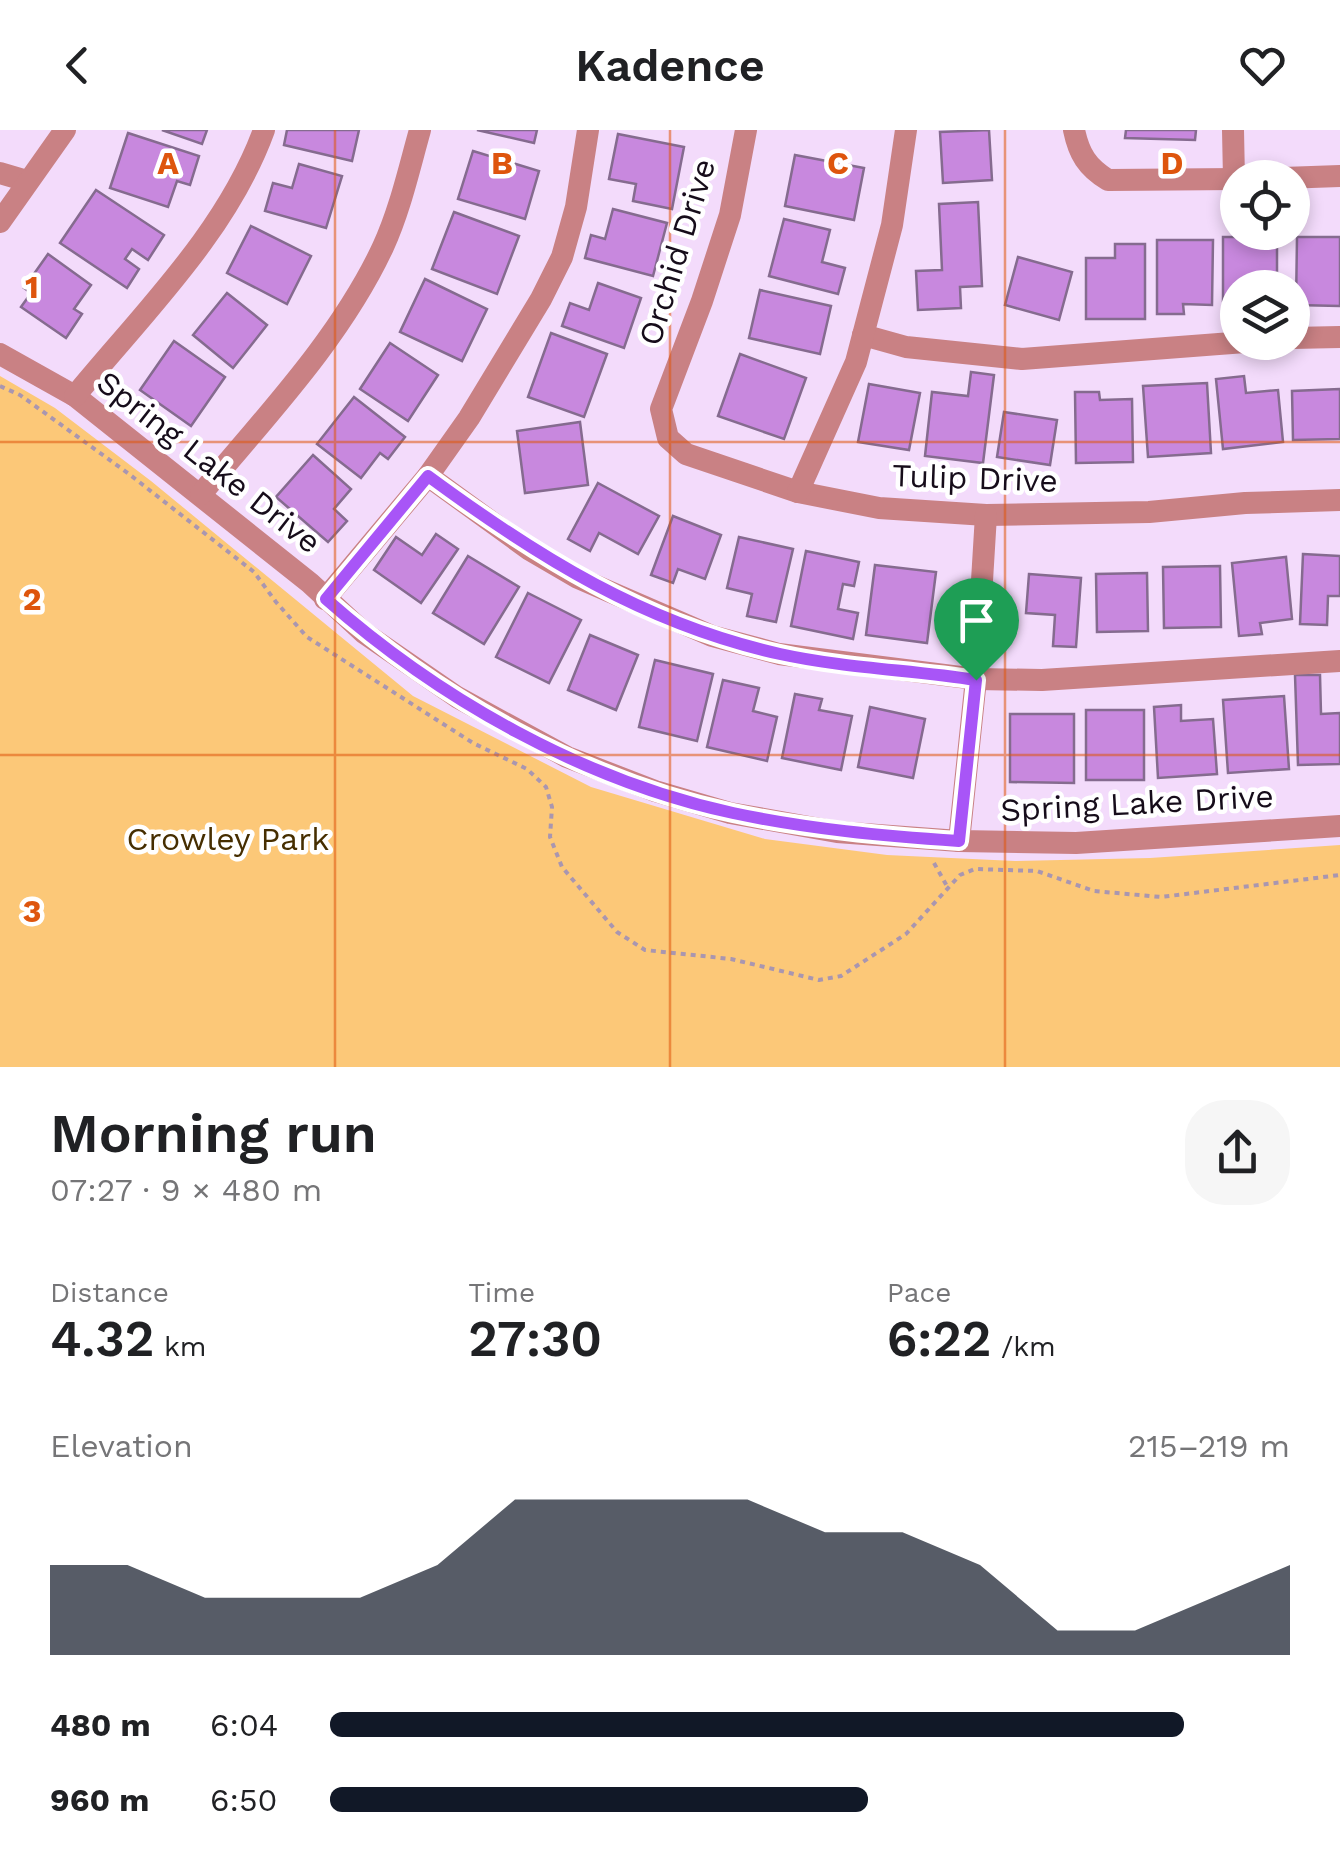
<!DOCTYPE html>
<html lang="en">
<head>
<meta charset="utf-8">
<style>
	:root { --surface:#fff; --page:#f6f6f6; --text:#202124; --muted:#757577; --accent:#111827 }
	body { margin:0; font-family:"Work Sans",sans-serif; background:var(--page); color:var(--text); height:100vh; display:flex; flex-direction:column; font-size:38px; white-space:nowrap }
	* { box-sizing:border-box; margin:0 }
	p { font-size:32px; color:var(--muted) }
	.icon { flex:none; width:55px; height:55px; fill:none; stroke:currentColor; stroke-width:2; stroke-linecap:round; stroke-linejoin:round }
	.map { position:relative; height:937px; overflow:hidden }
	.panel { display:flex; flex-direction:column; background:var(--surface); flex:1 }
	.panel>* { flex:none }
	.tools { position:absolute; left:1220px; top:30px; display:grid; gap:20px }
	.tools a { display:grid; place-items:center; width:90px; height:90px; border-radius:50%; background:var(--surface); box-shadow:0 5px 15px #0003; font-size:50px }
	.pin { position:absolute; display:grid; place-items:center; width:85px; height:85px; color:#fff; margin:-102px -42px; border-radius:50% 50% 50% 0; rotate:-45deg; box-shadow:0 0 10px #0007 }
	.pin .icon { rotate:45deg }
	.round { display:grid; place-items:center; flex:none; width:105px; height:105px; border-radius:40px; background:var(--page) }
	.head { display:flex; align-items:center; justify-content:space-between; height:170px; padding:0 50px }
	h1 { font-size:55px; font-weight:600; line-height:75px }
	.figures { display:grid; grid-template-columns:repeat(3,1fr); gap:15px; height:170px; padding:10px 50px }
	.figures div { display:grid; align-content:center }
	.figures b { font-size:50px; font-weight:600 }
	.figures small { font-size:28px; font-weight:400 }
	.figures p { font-size:28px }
	.chart { height:280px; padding:20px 50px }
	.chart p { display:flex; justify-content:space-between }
	.chart svg { width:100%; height:180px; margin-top:10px; fill:var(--accent); opacity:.7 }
	ul { padding:0 50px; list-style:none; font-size:32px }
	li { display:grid; grid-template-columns:160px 120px 1fr; align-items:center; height:75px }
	li i { height:25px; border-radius:12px; background:var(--accent) }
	header { display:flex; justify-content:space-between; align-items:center; height:130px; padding:0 50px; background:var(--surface); font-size:45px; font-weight:600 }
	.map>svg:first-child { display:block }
	.green { fill:#fcc878 }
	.building { fill:#c888de; stroke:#856b8f; stroke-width:2.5 }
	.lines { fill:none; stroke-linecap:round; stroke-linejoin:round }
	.path { stroke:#a996b0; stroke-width:4; stroke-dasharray:5 5; stroke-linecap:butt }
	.minor { stroke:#c98184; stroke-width:22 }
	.route-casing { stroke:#fff; stroke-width:20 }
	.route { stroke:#a855f7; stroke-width:12 }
	.grid { fill:none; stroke:#de550d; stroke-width:2.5; stroke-opacity:0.55 }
	.labels { text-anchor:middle; stroke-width:9; stroke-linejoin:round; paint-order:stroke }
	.street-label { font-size:32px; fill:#160c1a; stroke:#fff }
	.park-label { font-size:32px; fill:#462e00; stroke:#fff }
	.grid-label { font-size:32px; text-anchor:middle; font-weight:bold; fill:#de550d; stroke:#fff; stroke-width:9; stroke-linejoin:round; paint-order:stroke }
</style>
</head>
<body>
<header><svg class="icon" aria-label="back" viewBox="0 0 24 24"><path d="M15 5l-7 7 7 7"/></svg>Kadence<svg class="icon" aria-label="heart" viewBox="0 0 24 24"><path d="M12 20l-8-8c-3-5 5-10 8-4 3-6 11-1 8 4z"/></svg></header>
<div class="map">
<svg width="1340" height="937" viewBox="0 0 1340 937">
	<rect width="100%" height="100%" fill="#f3dbfb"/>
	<path class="green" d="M 0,246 L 55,278 L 151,351 L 413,566 L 591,657 L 765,709 L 887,725 L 1015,731 L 1150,728 L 1340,715 L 1340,937 L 0,937 Z"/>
	<g class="building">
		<path d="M 162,0 L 207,0 L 202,14 Z"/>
		<path d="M 287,0 L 359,0 L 352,31 L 284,15 Z"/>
		<path d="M 477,0 L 537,0 L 534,13 Z"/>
		<path d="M 989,0 L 992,50 L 943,53 L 940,2 Z"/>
		<path d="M 1126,0 L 1196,0 L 1195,10 L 1125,8 Z"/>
		<path d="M 128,3 L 199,26 L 190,55 L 177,51 L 168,77 L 110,58 Z"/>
		<path d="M 618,4 L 684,17 L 672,79 L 633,71 L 636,54 L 609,49 Z"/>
		<path d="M 473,21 L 539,41 L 525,89 L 458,69 Z"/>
		<path d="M 795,25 L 864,38 L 854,90 L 785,76 Z"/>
		<path d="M 299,34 L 342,46 L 326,98 L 265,81 L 273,53 L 292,58 Z"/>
		<path d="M 96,60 L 164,105 L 148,130 L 132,119 L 125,129 L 139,139 L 127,158 L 60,113 Z"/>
		<path d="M 978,72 L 982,156 L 960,157 L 961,178 L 918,180 L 916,141 L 942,140 L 939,74 Z"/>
		<path d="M 613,79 L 667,93 L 653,146 L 585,128 L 591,105 L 605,109 Z"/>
		<path d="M 454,82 L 519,106 L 497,164 L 432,139 Z"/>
		<path d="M 784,89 L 830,100 L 822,132 L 845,138 L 838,164 L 769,146 Z"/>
		<path d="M 251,96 L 311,126 L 287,174 L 227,143 Z"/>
		<path d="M 1223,107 L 1277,107 L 1277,147 L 1249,147 L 1249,158 L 1238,158 L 1238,171 L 1223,171 Z"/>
		<path d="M 1297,107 L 1340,107 L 1340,176 L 1296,175 Z"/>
		<path d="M 1157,110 L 1213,110 L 1212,175 L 1183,174 L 1184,184 L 1157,184 Z"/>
		<path d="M 1115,114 L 1145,114 L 1145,189 L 1086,189 L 1086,128 L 1115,128 Z"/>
		<path d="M 48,124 L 91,155 L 74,179 L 82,184 L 66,208 L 21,177 L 31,163 L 24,158 Z"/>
		<path d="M 1018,127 L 1072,142 L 1059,190 L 1005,175 Z"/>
		<path d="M 425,149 L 487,179 L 462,231 L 400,202 Z"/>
		<path d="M 598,153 L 641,168 L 624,218 L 562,196 L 570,173 L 589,180 Z"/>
		<path d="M 760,160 L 831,176 L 820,224 L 749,208 Z"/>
		<path d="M 227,163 L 267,195 L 233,238 L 193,205 Z"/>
		<path d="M 551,203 L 607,224 L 584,287 L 528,267 Z"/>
		<path d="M 174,211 L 225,247 L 191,296 L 140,260 Z"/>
		<path d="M 390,213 L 438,245 L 408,291 L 360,259 Z"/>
		<path d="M 740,224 L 806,248 L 784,309 L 718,286 Z"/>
		<path d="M 971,242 L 994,245 L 983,333 L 925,326 L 932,262 L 968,266 Z"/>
		<path d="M 1244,246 L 1246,263 L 1278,260 L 1283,312 L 1223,319 L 1216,249 Z"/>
		<path d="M 1207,253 L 1211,323 L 1148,327 L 1143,256 Z"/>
		<path d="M 869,254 L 920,263 L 909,320 L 858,312 Z"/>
		<path d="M 1340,259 L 1340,309 L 1293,310 L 1292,261 Z"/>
		<path d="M 1075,262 L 1099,262 L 1100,270 L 1132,269 L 1133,332 L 1076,333 Z"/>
		<path d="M 354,267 L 405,307 L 388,329 L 380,323 L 361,348 L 317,314 Z"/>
		<path d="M 1004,282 L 1057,290 L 1050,335 L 997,327 Z"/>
		<path d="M 580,292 L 588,355 L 525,363 L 517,301 Z"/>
		<path d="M 313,325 L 351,359 L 334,379 L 347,391 L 328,412 L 276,367 Z"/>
		<path d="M 598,353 L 659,386 L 638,424 L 599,403 L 590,421 L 568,409 Z"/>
		<path d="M 673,386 L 721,405 L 705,449 L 678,439 L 673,453 L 651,445 Z"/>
		<path d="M 436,404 L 458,419 L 421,473 L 374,440 L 396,407 L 422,425 Z"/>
		<path d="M 739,407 L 793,419 L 776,492 L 747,486 L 752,464 L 727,458 Z"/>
		<path d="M 806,421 L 859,432 L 854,456 L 843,454 L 838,479 L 858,483 L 853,509 L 791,496 Z"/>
		<path d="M 1303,424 L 1340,426 L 1340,466 L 1328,466 L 1327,495 L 1300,494 Z"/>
		<path d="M 468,426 L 519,457 L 484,514 L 433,483 Z"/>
		<path d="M 1286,427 L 1292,489 L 1260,493 L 1262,504 L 1239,506 L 1232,433 Z"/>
		<path d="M 875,435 L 936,442 L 927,513 L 866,505 Z"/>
		<path d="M 1220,436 L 1221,497 L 1164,498 L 1163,437 Z"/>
		<path d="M 1147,443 L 1148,501 L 1097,502 L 1096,444 Z"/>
		<path d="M 1029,444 L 1081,448 L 1076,517 L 1053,516 L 1055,485 L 1026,483 Z"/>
		<path d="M 528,463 L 581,490 L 549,553 L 496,527 Z"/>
		<path d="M 590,505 L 638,525 L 616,580 L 568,560 Z"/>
		<path d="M 655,530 L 713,544 L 697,611 L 639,597 Z"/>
		<path d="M 1295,545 L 1320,545 L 1321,584 L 1340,583 L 1340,634 L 1298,635 Z"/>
		<path d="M 723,550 L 759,558 L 753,581 L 777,587 L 767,631 L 707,617 Z"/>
		<path d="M 795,564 L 822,569 L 819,580 L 852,586 L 841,640 L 782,628 Z"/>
		<path d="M 1284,566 L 1289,639 L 1228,643 L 1223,570 Z"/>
		<path d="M 1181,575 L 1181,591 L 1213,589 L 1217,644 L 1158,648 L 1154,577 Z"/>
		<path d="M 870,577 L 925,589 L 913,648 L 858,637 Z"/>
		<rect x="1086" y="580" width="58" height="70"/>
		<path d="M 1010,584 L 1074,584 L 1074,653 L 1010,652 Z"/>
	</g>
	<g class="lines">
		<g class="path">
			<path d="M 0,256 L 20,265 L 129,344 L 254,442 L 276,472 L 307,507 L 473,613 L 527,639 L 546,657 L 552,677 L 550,707 L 562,737 L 617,802 L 645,820 L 731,829 L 819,850 L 841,846 L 906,804 L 960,745 L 975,739 L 1037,741 L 1094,761 L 1161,767 L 1340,745"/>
			<path d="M 934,733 L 948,758"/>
		</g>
		<g class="minor">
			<path d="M 746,0 L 730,85 L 702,171 L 661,279 L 668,308 L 686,324 L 798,362 L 879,378 L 986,385 L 1149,382 L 1245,373 L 1340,370"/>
			<path d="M 1074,0 C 1079,24 1087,37 1108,50 L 1238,49"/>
			<path d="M 1233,0 L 1234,49"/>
			<path d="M 0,43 L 27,51"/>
			<path d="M 1283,48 L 1340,46"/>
			<path d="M 0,92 L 65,0"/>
			<path d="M 863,205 L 906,217 L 1022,229 L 1245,212"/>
			<path d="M 1292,208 L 1340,207"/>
			<path d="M 0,224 L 75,266 L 310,453 L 364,503 L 457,567 L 567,627 L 655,661 L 730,683 L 837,702 L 959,711 L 1076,713 L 1340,696"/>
			<path d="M 75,266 C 143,183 227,102 264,0"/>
			<path d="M 428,346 L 530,420 L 578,448 L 712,506 L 779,524 L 976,549 L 1042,550 L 1340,531"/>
			<path d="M 798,362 L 856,232 L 892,95 L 906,0"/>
			<path d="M 201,364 C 265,287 340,209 383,117 C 400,80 409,39 420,0"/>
			<path d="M 325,469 L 428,346 L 469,288 L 541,169 L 562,127 L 576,77 L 588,0"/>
			<path d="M 959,711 L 976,549 L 986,385"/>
		</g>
	</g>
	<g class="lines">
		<defs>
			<path id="route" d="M 428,346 C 538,427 645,494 780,524 C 844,538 911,540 976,550 L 959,711 C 883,706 808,699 733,683 C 584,651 439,569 326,469 Z"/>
		</defs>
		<use href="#route" class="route-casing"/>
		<use href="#route" class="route"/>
	</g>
	<path class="grid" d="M 335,0 L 335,937M 670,0 L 670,937M 1005,0 L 1005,937M 0,312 L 1340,312M 0,625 L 1340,625"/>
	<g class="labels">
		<g class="street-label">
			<text transform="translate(677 122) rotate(-73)" y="11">Orchid Drive</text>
			<text transform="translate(209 332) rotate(38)" y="11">Spring Lake Drive</text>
			<text transform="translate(975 348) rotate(2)" y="11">Tulip Drive</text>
			<text transform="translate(1137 673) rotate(-3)" y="11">Spring Lake Drive</text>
		</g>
		<g class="park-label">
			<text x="228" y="720">Crowley Park</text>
		</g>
	</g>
	<g class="grid-label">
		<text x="168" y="44">A</text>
		<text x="502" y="44">B</text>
		<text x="838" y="44">C</text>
		<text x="1172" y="44">D</text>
		<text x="32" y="168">1</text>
		<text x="32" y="480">2</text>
		<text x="32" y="792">3</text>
	</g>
</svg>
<div class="tools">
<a><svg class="icon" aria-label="locate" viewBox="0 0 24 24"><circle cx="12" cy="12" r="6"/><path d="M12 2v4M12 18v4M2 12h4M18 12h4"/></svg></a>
<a><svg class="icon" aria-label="layers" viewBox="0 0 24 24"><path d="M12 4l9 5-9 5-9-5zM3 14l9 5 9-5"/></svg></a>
</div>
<div class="pin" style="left:976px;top:550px;background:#1e9e55"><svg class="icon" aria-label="arrive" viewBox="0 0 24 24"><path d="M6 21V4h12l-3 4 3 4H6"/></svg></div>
</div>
<section class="panel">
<div class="head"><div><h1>Morning run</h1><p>07:27 · 9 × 480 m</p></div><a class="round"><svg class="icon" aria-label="share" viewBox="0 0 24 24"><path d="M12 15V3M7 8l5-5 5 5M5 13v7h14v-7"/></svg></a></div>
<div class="figures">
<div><p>Distance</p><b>4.32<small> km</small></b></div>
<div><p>Time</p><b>27:30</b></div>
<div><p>Pace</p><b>6:22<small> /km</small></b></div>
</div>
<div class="chart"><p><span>Elevation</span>215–219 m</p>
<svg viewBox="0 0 160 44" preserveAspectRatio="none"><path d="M0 44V22L10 22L20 30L30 30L40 30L50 22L60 6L70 6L80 6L90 6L100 14L110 14L120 22L130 38L140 38L150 30L160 22V44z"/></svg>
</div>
<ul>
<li><b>480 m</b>6:04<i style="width:89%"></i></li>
<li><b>960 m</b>6:50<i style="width:56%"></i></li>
</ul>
</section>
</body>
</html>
